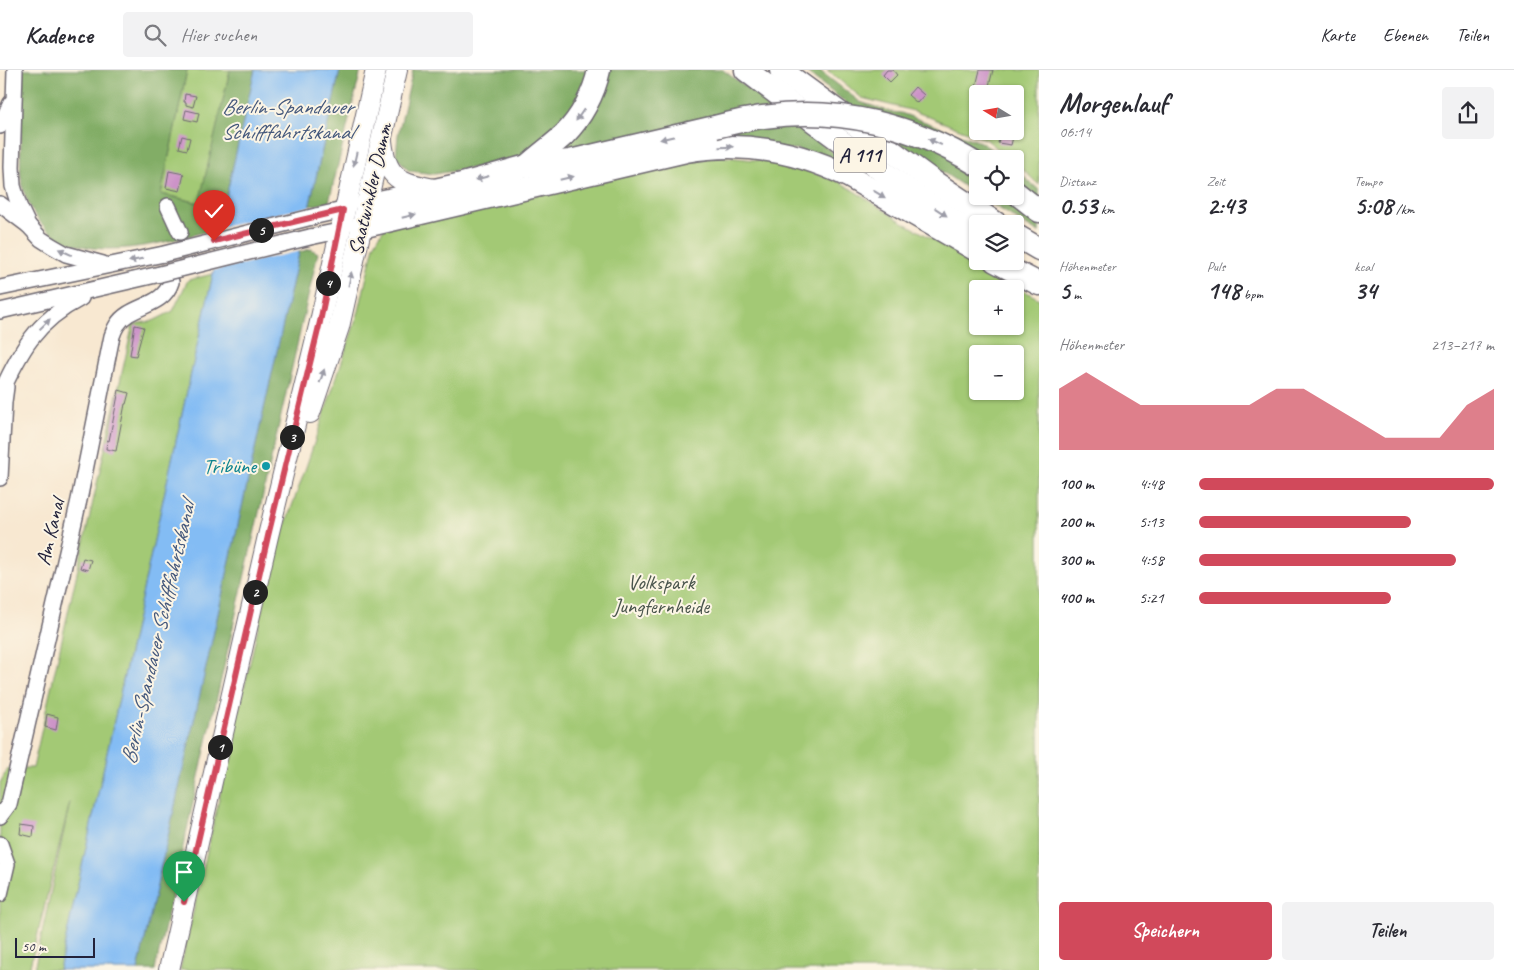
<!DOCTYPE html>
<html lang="de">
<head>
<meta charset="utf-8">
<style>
	:root { --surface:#fff; --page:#f2f2f3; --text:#2b2b33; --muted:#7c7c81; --line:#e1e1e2; --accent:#d1495b }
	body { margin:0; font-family:Caveat,sans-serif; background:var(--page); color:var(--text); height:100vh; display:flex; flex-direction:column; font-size:19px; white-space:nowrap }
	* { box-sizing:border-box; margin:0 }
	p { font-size:16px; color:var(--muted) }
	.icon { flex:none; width:28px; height:28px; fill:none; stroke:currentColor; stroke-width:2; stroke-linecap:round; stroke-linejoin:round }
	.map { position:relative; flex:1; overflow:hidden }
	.side { display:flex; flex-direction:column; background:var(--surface); width:475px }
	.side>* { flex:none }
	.needle { width:32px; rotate:281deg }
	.buttons { position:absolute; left:969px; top:15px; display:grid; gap:10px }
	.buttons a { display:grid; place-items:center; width:55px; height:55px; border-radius:5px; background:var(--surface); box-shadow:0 1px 4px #0004; font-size:25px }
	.scale { position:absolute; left:15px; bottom:12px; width:80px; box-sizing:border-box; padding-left:5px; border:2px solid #22223b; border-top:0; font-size:14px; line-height:18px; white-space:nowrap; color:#22223b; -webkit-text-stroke:4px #fcf5e5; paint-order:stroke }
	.pin { position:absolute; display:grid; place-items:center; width:42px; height:42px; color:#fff; margin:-51px -21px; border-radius:50% 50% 50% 0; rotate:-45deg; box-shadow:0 0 5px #0007 }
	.pin .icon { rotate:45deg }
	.km { position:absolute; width:25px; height:25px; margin:-12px; border-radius:50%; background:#222; color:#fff; font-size:14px; line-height:25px; text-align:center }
	.round { display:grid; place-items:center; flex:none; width:52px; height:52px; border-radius:5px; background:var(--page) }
	.overview { display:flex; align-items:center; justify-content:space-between; height:85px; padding:0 20px }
	h1 { font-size:28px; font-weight:700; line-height:38px }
	.metrics { display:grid; grid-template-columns:repeat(3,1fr); gap:8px; height:85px; padding:5px 20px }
	.metrics div { display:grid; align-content:center }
	.metrics b { font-size:25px; font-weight:700 }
	.metrics small { font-size:14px; font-weight:400 }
	.metrics p { font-size:14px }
	.chart { height:140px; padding:10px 20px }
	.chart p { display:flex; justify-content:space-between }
	.chart svg { width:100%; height:90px; margin-top:5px; fill:var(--accent); opacity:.7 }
	.primary-button { display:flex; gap:10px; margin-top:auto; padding:10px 20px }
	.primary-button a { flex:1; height:58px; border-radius:5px; background:var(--accent); color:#fff; font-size:20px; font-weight:700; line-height:58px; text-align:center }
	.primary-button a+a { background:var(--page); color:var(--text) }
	ul { padding:0 20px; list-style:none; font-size:16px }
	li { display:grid; grid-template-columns:80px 60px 1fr; align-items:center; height:38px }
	li i { height:12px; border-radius:6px; background:var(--accent) }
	header { display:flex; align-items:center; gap:30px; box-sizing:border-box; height:70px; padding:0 25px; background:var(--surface); border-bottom:1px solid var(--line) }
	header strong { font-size:24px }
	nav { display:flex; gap:28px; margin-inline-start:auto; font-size:18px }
	.search { width:350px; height:45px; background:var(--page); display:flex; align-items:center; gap:12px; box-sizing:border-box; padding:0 18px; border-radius:5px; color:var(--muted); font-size:19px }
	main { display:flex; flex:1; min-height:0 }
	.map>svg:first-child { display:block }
	.green { fill:#a3c974; stroke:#627658; fill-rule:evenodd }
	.forest { fill:#82ad66; stroke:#526850 }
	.water { fill:#83bcf4; stroke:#526f98 }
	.pier { fill:#f8e8d1 }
	.building { fill:#cc93c8 }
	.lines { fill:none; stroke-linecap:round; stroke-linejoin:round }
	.minor-tunnel { stroke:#cdc0b3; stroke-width:15; stroke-dasharray:15 8; stroke-linecap:butt }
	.minor-casing { stroke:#6d6770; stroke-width:18 }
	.major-casing { stroke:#6d6770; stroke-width:22 }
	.highway-casing { stroke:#6d6770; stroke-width:25 }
	.minor { stroke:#fff; stroke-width:15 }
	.major { stroke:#fff; stroke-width:20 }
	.highway { stroke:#fff; stroke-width:22 }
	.minor-bridge-casing { stroke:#6d6770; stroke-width:18; stroke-linecap:butt }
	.highway-bridge-casing { stroke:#6d6770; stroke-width:25; stroke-linecap:butt }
	.minor-bridge { stroke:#fff; stroke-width:15 }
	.highway-bridge { stroke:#fff; stroke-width:22 }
	.oneway { fill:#9c9ca7 }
	.route-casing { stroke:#fff; stroke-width:10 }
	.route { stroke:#d1495b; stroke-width:6 }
	.culture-dot { fill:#0f9aa8; stroke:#fcf5e5; stroke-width:2 }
	.labels { text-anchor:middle; stroke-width:4; stroke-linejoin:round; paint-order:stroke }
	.shield { fill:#fcf5e5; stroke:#63616e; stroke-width:1 }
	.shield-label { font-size:20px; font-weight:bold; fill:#22223b }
	.street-label { font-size:21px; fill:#22223b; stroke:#fcf5e5 }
	.culture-label { font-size:21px; fill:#0d838f; stroke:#fcf5e5; text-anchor:end }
	.park-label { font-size:21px; fill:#49544c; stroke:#fcf5e5 }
	.water-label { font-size:22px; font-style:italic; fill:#44587c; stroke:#fcf5e5 }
</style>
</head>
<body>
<header>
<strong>Kadence</strong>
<div class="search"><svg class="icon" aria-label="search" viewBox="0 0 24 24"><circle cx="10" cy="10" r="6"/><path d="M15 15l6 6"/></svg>Hier suchen</div>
<nav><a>Karte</a><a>Ebenen</a><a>Teilen</a></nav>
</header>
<main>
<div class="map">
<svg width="1039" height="900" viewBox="0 0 1039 900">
	<rect width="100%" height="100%" fill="#fcf5e5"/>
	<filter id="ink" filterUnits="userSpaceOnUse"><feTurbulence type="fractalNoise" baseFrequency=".02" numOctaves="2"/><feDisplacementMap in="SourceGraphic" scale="10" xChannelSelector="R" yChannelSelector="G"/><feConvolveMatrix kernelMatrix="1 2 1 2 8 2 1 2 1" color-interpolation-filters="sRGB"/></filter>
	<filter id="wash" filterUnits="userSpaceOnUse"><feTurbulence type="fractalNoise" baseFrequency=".0096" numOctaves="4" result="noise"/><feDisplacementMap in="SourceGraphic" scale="20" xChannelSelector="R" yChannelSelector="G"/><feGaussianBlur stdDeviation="1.12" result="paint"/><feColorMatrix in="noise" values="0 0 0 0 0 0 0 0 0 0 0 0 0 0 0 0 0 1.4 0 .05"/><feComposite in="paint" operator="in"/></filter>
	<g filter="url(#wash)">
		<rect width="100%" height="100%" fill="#f8e8d1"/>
		<g class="green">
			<path d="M 187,0 L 230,0 L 200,133 L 161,124 Z"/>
			<path d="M 827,0 L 1039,0 L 1039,115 L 1015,92 L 1015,89 L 1011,89 L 987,70 L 957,58 L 914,41 L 862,28 ZM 978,24 L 1015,24 L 1015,61 L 978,61 Z"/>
			<path d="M 717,86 L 783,93 L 840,112 L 901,151 L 1039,229 L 1039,900 L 180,900 L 275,483 L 304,403 L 359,241 L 374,175 L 384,158 ZM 978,219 L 1015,219 L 1015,256 L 978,256 ZM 978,284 L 1015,284 L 1015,321 L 978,321 Z"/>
			<path d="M 213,204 L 59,900 L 34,900 L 70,732 L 29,900 L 0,900 L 0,713 L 8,698 L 33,698 L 133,254 L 153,251 L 173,241 L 188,210 Z"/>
		</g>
		<g class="forest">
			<path d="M 23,0 L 187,0 L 161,124 L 199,133 L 230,0 L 255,0 L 219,158 C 166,172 72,203 35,145 C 29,136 24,125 22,114 C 19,99 21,83 21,68 C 22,46 22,23 23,0 Z"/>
			<path d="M 340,0 L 361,0 L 329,132 L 310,136 L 299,182 L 311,179 L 318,183 L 155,900 L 138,900 Z"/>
			<path d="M 413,0 L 723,0 L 883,120 L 796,79 L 556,87 L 522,86 L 478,97 L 435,104 L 409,101 L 396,86 L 398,65 Z"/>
			<path d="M 804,0 L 819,0 L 860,32 L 891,42 L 901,43 L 980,72 L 991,79 L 1002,89 L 978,89 L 977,125 L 886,64 Z"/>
			<path d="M 1015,99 L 1039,120 L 1039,163 L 979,126 L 1015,126 Z"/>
		</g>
		<path class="water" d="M 255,0 L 340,0 L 138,900 L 59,900 L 213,204 L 219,158 Z"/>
		<path class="pier" d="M 311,136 L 301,181 L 211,201 L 217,158 Z"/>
		<g id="blocks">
			<g class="building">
				<path d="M 887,0 L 893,0 L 897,5 L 890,12 L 883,5 Z"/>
				<path d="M 980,0 L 993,0 L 987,24 L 974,24 Z"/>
				<path d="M 915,17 L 924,25 L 917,33 L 908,25 Z"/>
				<path d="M 185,24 L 196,26 L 193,37 L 186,35 L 186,32 L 184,32 Z"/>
				<path d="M 186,40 L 199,43 L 197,52 L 184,49 Z"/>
				<path d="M 1001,61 L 1014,63 L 1011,75 L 998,73 Z"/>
				<path d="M 182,66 L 190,68 L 187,80 L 179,78 Z"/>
				<path d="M 169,101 L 184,104 L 180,121 L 166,118 Z"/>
				<path d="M 135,255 L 144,257 L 136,286 L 130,285 Z"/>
				<path d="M 119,320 L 129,323 L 126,334 L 125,334 L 116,381 L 106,379 L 107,370 L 109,371 Z"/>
				<path d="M 83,488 L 91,490 L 88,500 L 80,498 Z"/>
				<path d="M 47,644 L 58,647 L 56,660 L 45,657 Z"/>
				<path d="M 21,754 L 34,756 L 33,767 L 20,764 Z"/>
			</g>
		</g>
	</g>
	<g filter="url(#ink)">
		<use href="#blocks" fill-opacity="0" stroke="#6d6770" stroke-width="1"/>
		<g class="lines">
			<path class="minor-tunnel" d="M 171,212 L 178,189 L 180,162"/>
			<defs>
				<g id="minor">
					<path d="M 15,0 L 12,97 L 13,116 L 19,136 L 28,155"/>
					<path d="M 0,56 L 11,33"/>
					<path d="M 0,134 L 28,155 L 41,169 L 52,176 L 66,184 L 103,194"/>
					<path d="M 168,136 L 180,162"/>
					<path d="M 316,146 L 343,140"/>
					<path d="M 310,167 L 339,161"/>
					<path d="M 0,218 L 164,184"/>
					<path d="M 0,241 L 160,204"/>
					<path d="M 0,325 C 20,281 36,251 81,228"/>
					<path d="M 0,408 L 4,332 L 6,317"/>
					<path d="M 0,746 L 9,734 L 79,430 L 112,266 C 113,263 115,258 117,255 C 130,234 163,238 171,212"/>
					<path d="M 0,774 L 7,794 L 0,824"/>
				</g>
				<g id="major">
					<path d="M 382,71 C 386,109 400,113 435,119"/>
					<path d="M 310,343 L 339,257 L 397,0"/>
					<path d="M 169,900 L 268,466 L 320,252 L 376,0"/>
				</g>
				<g id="highway">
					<path d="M 746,0 C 818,55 890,109 966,159"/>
					<path d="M 781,0 L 934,112 L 997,154"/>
					<path d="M 527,96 C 539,85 552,76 564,65 C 581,48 594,24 599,0"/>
					<path d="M 1015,122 L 1039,141"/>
					<path d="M 366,135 L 462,114 L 527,96 L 570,91 L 715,57"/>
					<path d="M 361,157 L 686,81 C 742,71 797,81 848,106 L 978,181"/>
					<path d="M 1015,165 L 1039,179"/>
					<path d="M 995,191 L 1039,214"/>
				</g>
			</defs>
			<use href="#minor" class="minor-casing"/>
			<use href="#major" class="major-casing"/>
			<use href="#highway" class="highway-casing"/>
			<use href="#minor" class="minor"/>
			<use href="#major" class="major"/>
			<use href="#highway" class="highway"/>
			<defs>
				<g id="minor-bridge">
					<path d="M 164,184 L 316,146"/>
					<path d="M 160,204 L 310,167"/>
				</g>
				<path id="highway-bridge" d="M 715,57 C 731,53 747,49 763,47 C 839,36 913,55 978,95"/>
			</defs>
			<use href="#minor-bridge" class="minor-bridge-casing"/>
			<use href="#highway-bridge" class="highway-bridge-casing"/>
			<use href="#minor-bridge" class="minor-bridge"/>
			<use href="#highway-bridge" class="highway-bridge"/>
		</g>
		<defs><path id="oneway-solid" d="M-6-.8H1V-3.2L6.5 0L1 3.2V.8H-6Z" transform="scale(1.25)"/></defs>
		<g class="oneway">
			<use href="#oneway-solid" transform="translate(580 45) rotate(124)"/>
			<use href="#oneway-solid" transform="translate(667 68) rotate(167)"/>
			<use href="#oneway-solid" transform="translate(935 72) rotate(-156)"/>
			<use href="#oneway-solid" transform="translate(726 77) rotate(-1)"/>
			<use href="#oneway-solid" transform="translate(355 89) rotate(103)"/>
			<use href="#oneway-solid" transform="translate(482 108) rotate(165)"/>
			<use href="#oneway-solid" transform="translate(567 108) rotate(-13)"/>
			<use href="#oneway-solid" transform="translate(879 124) rotate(31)"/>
			<use href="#oneway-solid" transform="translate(941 142) rotate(34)"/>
			<use href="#oneway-solid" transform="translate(409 146) rotate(-14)"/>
			<use href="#oneway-solid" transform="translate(65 182) rotate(-155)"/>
			<use href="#oneway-solid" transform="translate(136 190) rotate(168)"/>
			<use href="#oneway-solid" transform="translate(350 209) rotate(-78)"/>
			<use href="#oneway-solid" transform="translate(45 254) rotate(-44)"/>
			<use href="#oneway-solid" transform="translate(322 306) rotate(-71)"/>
		</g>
	</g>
	<g class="lines" filter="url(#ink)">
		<defs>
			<path id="route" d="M 184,832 L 268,466 L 320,252 L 343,140 L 214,171"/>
		</defs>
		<use href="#route" class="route-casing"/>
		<use href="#route" class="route"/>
	</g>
	<circle class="culture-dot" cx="266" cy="396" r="5"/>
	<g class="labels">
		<rect class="shield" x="834" y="67.5" width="52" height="35" rx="4"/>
		<g class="shield-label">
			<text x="860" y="92">A 111</text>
		</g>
		<g class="street-label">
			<text transform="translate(370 119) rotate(-77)" y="7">Saatwinkler Damm</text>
			<text transform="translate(50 462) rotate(-77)" y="7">Am Kanal</text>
		</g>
		<g class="culture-label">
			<text x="256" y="403">Tribüne</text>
		</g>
		<g class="park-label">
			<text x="661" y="519">Volkspark<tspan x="661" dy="24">Jungfernheide</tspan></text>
		</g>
		<g class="water-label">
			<text x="287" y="44">Berlin-Spandauer<tspan x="287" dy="25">Schifffahrtskanal</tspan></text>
			<text transform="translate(157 563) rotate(-77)" y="8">Berlin-Spandauer Schifffahrtskanal</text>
		</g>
	</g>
</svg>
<div class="buttons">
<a><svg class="needle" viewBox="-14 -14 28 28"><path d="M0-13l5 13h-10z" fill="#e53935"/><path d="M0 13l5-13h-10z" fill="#7c7c81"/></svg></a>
<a><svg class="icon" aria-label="locate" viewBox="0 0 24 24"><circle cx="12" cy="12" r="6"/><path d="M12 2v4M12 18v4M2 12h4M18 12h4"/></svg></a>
<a><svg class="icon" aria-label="layers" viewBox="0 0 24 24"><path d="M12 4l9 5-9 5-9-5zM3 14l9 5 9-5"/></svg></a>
<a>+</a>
<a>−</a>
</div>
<div class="scale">50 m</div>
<div class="pin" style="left:184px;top:832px;background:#1e9e55"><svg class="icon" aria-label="arrive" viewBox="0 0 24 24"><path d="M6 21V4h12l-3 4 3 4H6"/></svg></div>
<div class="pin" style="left:214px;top:171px;background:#d93025"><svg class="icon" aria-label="check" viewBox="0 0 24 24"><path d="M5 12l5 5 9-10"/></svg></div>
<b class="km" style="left:220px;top:677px">1</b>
<b class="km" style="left:255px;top:522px">2</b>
<b class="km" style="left:292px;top:367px">3</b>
<b class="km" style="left:328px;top:213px">4</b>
<b class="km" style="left:261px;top:160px">5</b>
</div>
<section class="side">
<div class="overview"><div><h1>Morgenlauf</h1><p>06:14</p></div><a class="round"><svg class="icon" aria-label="share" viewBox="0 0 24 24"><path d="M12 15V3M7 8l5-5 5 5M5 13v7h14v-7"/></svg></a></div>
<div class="metrics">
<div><p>Distanz</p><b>0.53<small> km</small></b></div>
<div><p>Zeit</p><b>2:43</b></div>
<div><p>Tempo</p><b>5:08<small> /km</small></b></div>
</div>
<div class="metrics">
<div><p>Höhenmeter</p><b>5<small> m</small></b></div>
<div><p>Puls</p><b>148<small> bpm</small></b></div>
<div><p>kcal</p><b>34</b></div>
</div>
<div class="chart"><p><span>Höhenmeter</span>213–217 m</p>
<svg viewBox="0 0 160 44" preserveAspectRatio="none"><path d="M0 44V14L10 6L20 14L30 22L40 22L50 22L60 22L70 22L80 14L90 14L100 22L110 30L120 38L130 38L140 38L150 22L160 14V44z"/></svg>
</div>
<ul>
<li><b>100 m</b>4:48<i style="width:100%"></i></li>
<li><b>200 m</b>5:13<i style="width:72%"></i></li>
<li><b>300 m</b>4:58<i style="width:87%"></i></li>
<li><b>400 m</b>5:21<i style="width:65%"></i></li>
</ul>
<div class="primary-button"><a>Speichern</a><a>Teilen</a></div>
</section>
</main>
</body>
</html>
